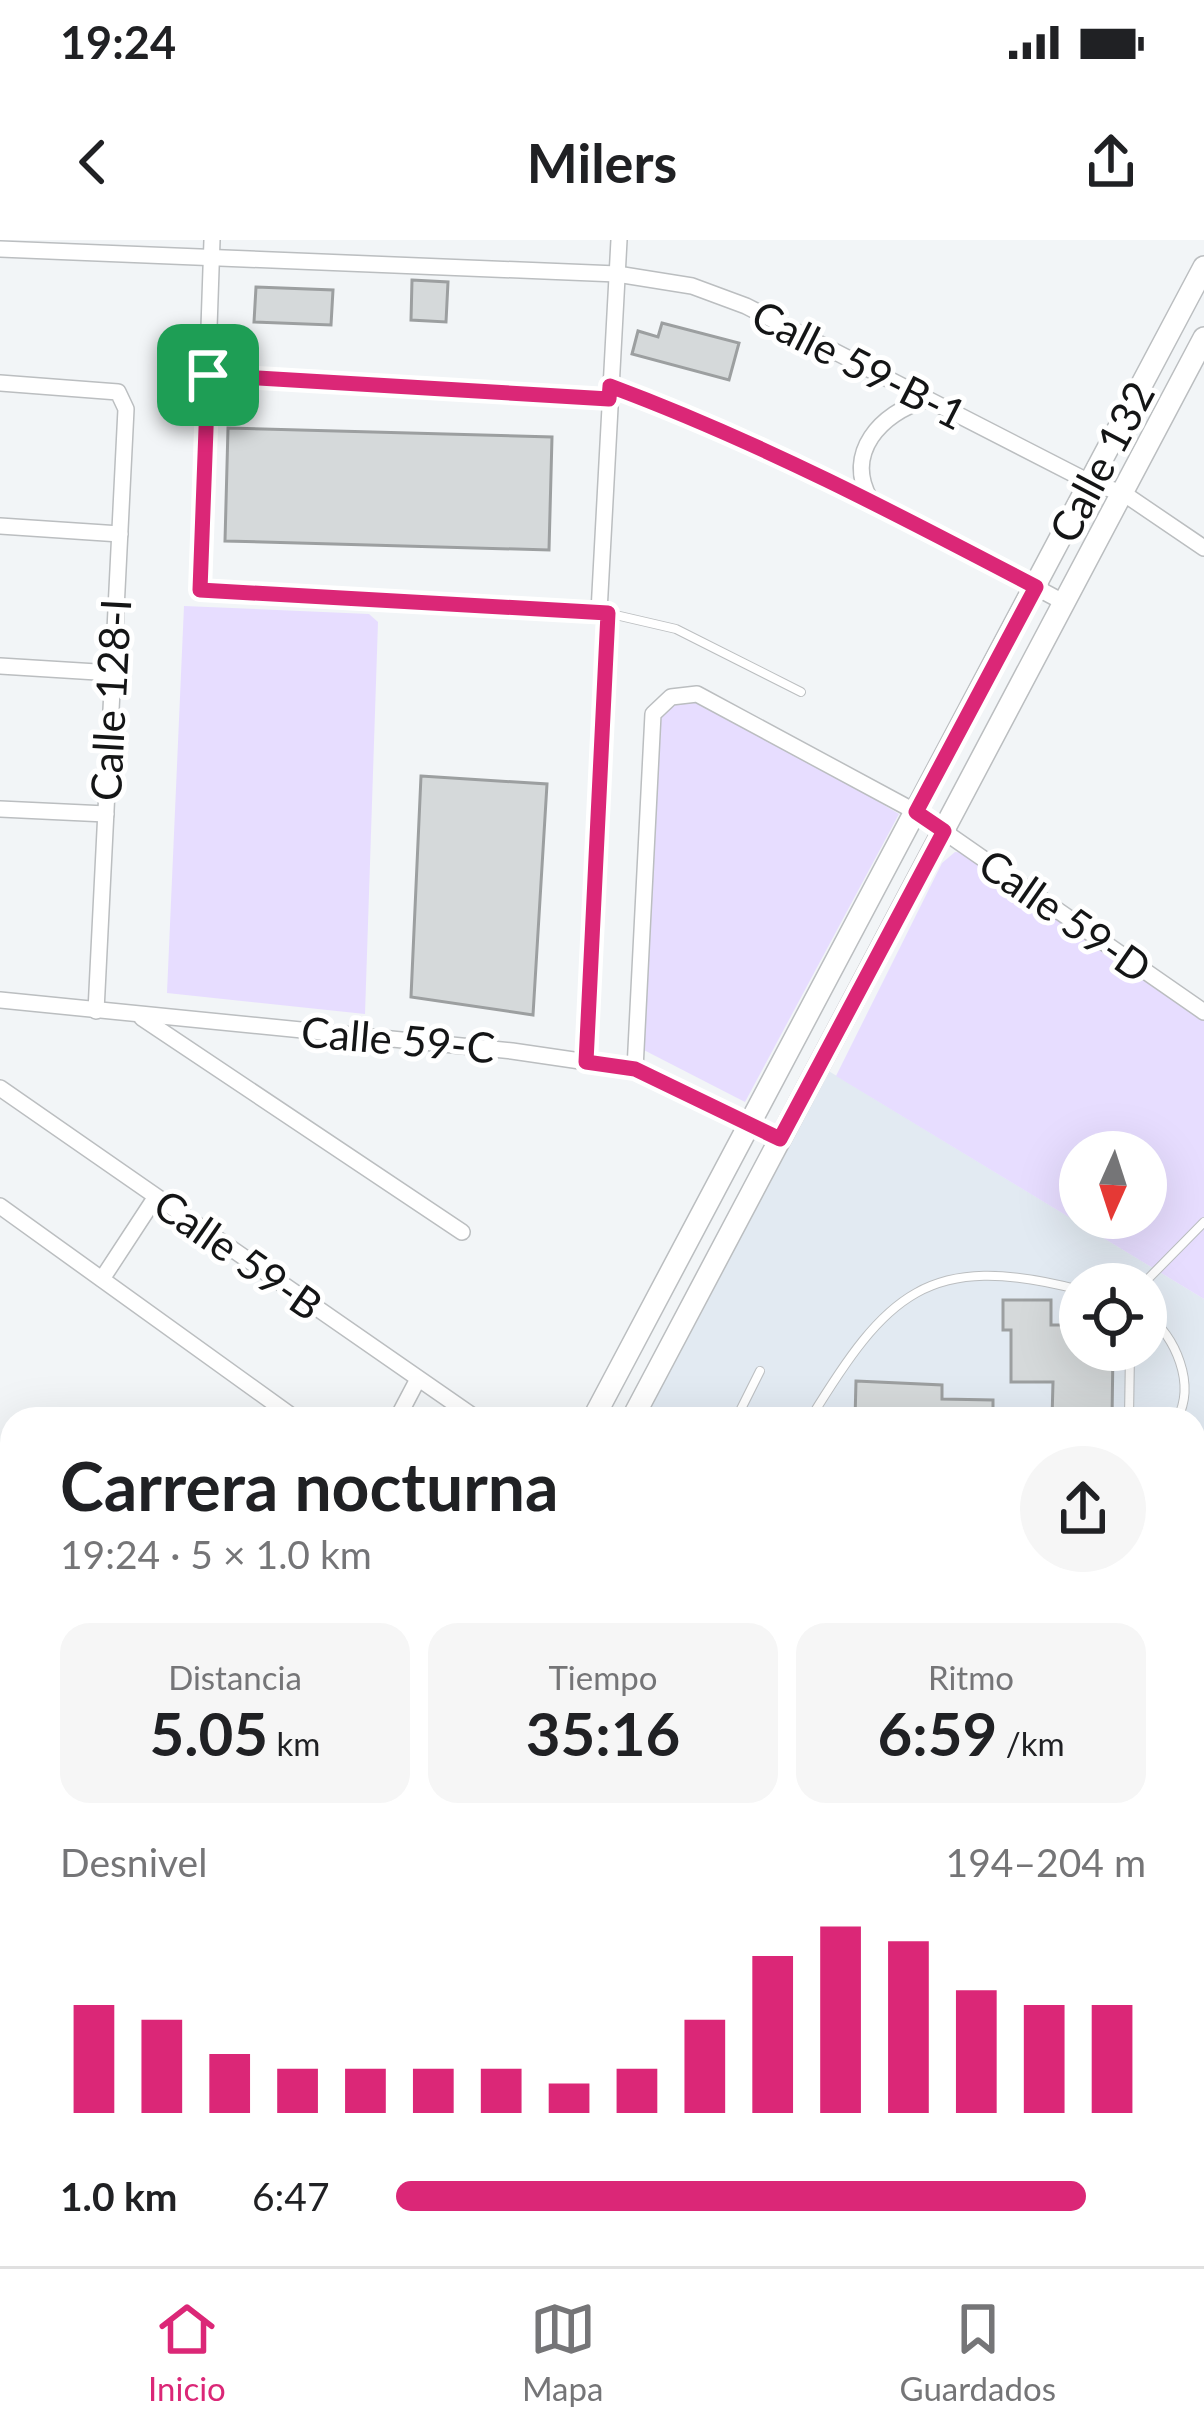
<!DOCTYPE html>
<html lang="es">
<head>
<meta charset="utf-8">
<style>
	:root { --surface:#fff; --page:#f6f6f6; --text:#202124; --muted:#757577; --line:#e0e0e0; --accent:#db2777 }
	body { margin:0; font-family:Lato,sans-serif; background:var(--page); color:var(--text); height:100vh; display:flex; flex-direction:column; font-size:45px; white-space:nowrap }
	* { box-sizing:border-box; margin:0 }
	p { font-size:39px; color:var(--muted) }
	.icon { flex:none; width:66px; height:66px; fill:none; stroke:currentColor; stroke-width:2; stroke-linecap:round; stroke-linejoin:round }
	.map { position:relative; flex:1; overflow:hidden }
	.panel { position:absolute; left:0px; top:1167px; width:1206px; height:861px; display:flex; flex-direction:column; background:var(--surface); border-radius:36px 36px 0 0; box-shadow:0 12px 48px #0002 }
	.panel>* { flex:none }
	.needle { width:78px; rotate:183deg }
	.controls { position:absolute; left:1059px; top:891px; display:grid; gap:24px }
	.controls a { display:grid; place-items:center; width:108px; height:108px; border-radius:50%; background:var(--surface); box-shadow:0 12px 48px #0002; font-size:60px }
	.pin { position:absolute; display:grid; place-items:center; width:102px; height:102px; color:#fff; margin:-51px; border-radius:24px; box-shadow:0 6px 18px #0006 }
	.round { display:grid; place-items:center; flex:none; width:126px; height:126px; border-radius:63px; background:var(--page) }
	.head { display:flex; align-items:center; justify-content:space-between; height:204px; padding:0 60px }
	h1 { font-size:66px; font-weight:700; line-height:90px }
	.stats { display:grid; grid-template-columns:repeat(3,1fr); gap:18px; height:204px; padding:12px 60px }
	.stats div { display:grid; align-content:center; border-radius:30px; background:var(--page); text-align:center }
	.stats b { font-size:60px; font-weight:700 }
	.stats small { font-size:33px; font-weight:400 }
	.stats p { font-size:33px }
	.chart { height:336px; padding:24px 60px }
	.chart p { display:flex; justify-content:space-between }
	.chart svg { width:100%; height:216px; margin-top:12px; stroke:var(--accent); stroke-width:6 }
	ul { padding:0 60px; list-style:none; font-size:39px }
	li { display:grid; grid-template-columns:192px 144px 1fr; align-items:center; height:90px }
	li i { height:30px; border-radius:15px; background:var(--accent) }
	.status { display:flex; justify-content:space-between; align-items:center; height:84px; padding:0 60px; background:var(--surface); direction:ltr }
	.status svg { height:33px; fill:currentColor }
	header { display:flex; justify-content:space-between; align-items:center; height:156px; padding:0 60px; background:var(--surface); font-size:54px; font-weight:700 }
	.tabs { display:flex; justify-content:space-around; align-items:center; height:168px; border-top:3px solid var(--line); background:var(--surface); font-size:33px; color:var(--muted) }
	.tabs a { display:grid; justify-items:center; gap:6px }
	.tabs .on { color:var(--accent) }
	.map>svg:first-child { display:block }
	.built { fill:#e2eaf2; fill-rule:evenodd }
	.green { fill:#e7ddff; fill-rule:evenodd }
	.building { fill:#d5d9da; stroke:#9c9fa0; stroke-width:3 }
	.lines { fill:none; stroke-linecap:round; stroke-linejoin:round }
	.lane-casing { stroke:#bbbec0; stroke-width:10 }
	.street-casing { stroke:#bbbec0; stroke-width:18 }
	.secondary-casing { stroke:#bbbec0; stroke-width:24 }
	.primary-casing { stroke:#bbbec0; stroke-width:27 }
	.lane { stroke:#fff; stroke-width:8 }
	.street { stroke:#fff; stroke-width:15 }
	.secondary { stroke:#fff; stroke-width:21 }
	.primary { stroke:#fff; stroke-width:24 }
	.route-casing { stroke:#fff; stroke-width:24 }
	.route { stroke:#db2777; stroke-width:15 }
	.labels { text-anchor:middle; stroke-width:10; stroke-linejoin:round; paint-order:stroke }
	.street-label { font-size:42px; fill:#141516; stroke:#fff }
</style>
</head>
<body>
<div class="status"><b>19:24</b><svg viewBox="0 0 49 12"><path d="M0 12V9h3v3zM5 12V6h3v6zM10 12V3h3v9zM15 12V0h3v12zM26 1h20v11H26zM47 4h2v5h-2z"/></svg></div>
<header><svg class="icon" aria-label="back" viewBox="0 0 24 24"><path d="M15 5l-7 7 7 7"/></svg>Milers<svg class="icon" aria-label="share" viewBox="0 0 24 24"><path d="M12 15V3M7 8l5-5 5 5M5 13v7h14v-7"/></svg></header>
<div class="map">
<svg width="1204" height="2026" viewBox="0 0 1204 2026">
	<rect width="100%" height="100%" fill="#f2f5f7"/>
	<path class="built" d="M 822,827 L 1204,1059 L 1204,1277 L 1194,1294 L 1194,1179 L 640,1179 ZM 1080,1044 L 1146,1044 L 1146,1110 L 1080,1110 Z"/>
	<g class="green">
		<path d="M 184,366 L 369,374 L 378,382 L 365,774 L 167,753 Z"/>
		<path d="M 697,454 L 899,574 L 745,862 L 636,806 L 653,474 Z"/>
		<path d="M 955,612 L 966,613 L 1204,774 L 1204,1059 L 836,836 L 942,623 ZM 1080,912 L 1146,912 L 1146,978 L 1080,978 Z"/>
		<path d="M 1204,1277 L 1204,1561 L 1194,1580 L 1194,1294 Z"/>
		<path d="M 1194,1683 L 1204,1690 L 1204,2026 L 988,2026 L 974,2016 L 1194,2016 Z"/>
	</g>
	<g class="building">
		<path d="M 412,40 L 448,42 L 446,82 L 411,80 Z"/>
		<path d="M 256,47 L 333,50 L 331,85 L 254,82 Z"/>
		<path d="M 662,83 L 739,103 L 729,140 L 632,114 L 638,91 L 658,97 Z"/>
		<path d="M 228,188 L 552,197 L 549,310 L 225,301 Z"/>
		<path d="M 421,536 L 547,544 L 533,775 L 411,757 Z"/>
		<path d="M 1003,1060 L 1051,1060 L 1051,1085 L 1080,1085 L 1080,1110 L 1113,1110 L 1112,1179 L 1052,1179 L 1053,1142 L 1011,1142 L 1011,1090 L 1003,1090 Z"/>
		<path d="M 856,1141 L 942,1145 L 942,1159 L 993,1160 L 993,1179 L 855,1179 Z"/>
	</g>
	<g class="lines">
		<defs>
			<g id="lane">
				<path d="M 607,373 L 676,389 L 801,452"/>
				<path d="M 587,821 L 608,373"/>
				<path d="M 1143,1044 L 1204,982"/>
				<path d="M 1146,1074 C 1176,1097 1196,1144 1177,1179"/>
				<path d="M 736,1179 L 760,1131"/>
				<path d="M 810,1179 C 886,1055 927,1010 1080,1050"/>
				<path d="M 1129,1179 L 1130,1110"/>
				<path d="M 626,2016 L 639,2026"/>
				<path d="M 708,2016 L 722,2026"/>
			</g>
			<g id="street">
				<path d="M 212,0 L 200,350 L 599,372 L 619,0"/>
				<path d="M 0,9 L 617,34 L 692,46 L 746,66 L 1091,243 L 1123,253 L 1204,308"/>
				<path d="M 207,135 L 609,159"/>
				<path d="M 0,143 L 118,152 L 126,169 L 96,771"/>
				<path d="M 610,146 C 768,205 917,283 1065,363"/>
				<path d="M 870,259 C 844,213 881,173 925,160"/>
				<path d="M 0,286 L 120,294"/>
				<path d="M 0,426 L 113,433"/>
				<path d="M 0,569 L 106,574"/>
				<path d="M 0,760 L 512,811 L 635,829 L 780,899"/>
				<path d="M 142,778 L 462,992"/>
				<path d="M 635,829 L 653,474 L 671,457 L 697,454 L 916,572 L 1204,772"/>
				<path d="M 0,848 L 477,1179"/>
				<path d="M 0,966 L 296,1179"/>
				<path d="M 102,1039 L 155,958"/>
				<path d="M 397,1179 L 418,1139"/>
				<path d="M 0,1523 L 12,1506"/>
				<path d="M 1194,1580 L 1204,1561"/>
				<path d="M 1194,1666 L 1204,1673"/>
				<path d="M 0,1700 L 12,1708"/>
				<path d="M 431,2016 L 444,2026"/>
				<path d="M 0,2023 L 4,2026"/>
				<path d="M 386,2026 L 393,2016"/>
			</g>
			<g id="secondary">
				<path d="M 593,1179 L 1204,27"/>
				<path d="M 632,1179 L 1204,98"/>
				<path d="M 57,2026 L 64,2016"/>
			</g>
			<g id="primary">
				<path d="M 0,1322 L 12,1331"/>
				<path d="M 0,1366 L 12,1375"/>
				<path d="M 874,2016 L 888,2026"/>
				<path d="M 937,2016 L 950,2026"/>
			</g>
		</defs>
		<use href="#lane" class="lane-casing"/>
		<use href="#street" class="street-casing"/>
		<use href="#secondary" class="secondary-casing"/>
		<use href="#primary" class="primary-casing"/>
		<use href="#lane" class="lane"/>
		<use href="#street" class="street"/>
		<use href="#secondary" class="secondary"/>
		<use href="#primary" class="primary"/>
	</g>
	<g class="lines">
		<defs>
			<path id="route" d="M 208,135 L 609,159 L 610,146 C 758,201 897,274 1036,347 L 916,572 L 944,591 L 780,899 L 635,829 L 586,822 L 608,373 L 200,350 Z"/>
		</defs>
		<use href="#route" class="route-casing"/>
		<use href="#route" class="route"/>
	</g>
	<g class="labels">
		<g class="street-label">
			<text transform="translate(859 125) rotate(27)" y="15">Calle 59-B-1</text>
			<text transform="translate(1102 222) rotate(-62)" y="15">Calle 132</text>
			<text transform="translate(111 460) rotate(-87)" y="15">Calle 128-I</text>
			<text transform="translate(1065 676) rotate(35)" y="15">Calle 59-D</text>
			<text transform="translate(398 800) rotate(5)" y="15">Calle 59-C</text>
			<text transform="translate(238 1015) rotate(35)" y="15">Calle 59-B</text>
		</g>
	</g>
</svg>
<div class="controls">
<a><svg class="needle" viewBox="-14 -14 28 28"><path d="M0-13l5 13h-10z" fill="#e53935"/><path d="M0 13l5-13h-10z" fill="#757577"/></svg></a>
<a><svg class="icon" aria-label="locate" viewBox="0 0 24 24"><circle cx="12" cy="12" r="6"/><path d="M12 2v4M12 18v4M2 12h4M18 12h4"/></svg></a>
</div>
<div class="pin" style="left:208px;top:135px;background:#1e9e55"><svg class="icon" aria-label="arrive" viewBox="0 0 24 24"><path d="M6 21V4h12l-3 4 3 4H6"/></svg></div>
<section class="panel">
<div class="head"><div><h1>Carrera nocturna</h1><p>19:24 · 5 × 1.0 km</p></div><a class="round"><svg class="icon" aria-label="share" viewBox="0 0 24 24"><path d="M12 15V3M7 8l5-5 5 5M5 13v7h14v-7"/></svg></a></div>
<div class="stats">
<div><p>Distancia</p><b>5.05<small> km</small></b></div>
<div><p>Tiempo</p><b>35:16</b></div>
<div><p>Ritmo</p><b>6:59<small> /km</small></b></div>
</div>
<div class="chart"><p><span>Desnivel</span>194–204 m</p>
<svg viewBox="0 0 160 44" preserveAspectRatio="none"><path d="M5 44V22M15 44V25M25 44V32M35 44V35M45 44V35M55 44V35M65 44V35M75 44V38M85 44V35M95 44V25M105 44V12M115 44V6M125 44V9M135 44V19M145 44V22M155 44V22"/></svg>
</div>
<ul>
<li><b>1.0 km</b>6:47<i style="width:92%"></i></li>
</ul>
</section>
</div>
<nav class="tabs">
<a class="on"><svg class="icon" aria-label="home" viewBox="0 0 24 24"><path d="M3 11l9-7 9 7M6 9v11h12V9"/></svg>Inicio</a>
<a><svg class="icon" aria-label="map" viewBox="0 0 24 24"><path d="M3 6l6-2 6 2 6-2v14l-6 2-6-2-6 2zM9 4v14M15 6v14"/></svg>Mapa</a>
<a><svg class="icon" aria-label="saved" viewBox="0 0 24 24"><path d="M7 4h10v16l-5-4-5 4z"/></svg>Guardados</a>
</nav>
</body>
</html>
